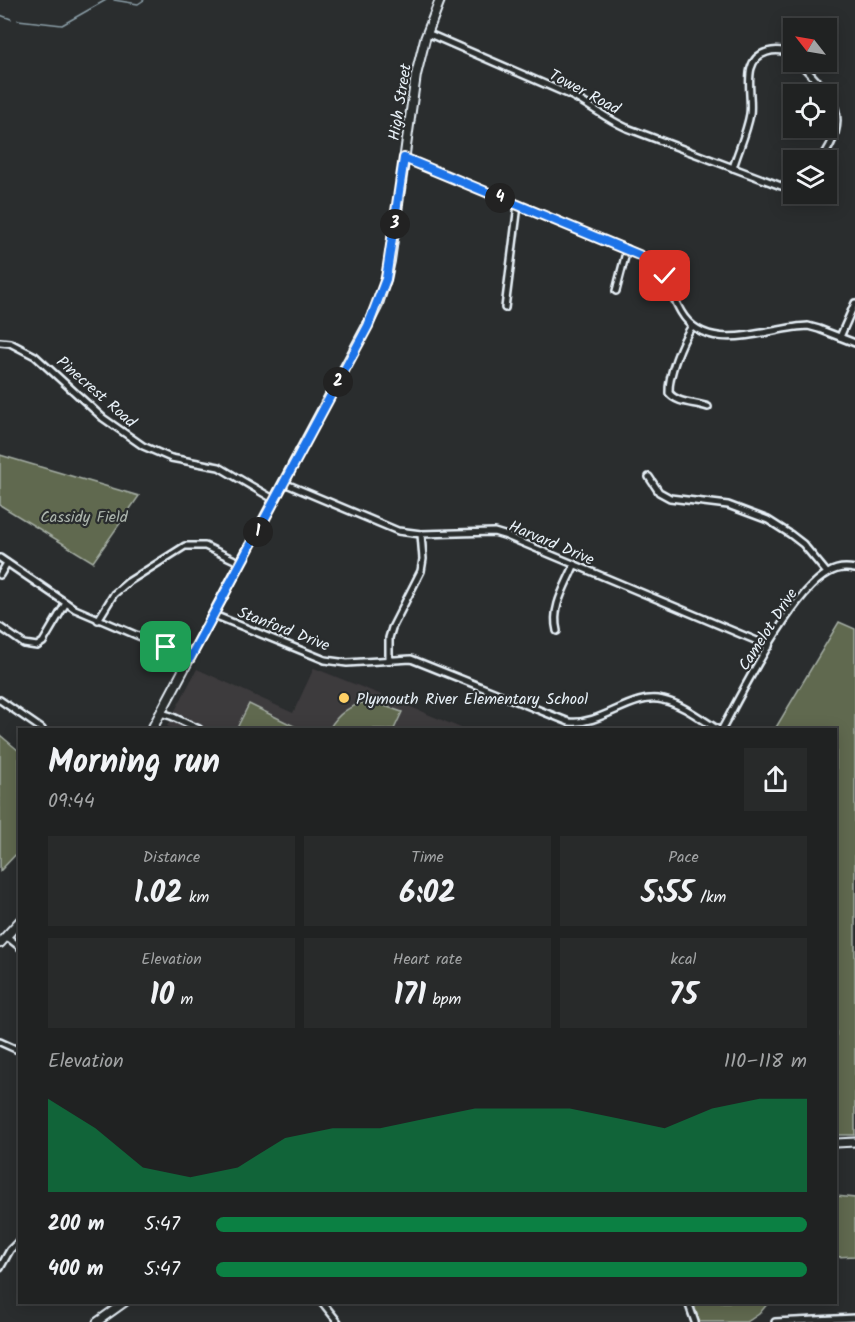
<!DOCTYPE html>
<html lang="en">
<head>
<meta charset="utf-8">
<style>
	:root { --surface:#202222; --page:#282a2a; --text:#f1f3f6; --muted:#a2a4a5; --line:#3d3f40; --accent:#0b8043 }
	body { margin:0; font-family:Kalam,sans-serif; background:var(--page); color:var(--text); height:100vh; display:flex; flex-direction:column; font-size:22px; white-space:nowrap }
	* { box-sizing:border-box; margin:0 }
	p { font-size:20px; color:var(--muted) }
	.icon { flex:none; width:33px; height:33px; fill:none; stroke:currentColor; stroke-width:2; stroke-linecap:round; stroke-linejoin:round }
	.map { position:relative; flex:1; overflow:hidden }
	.side { position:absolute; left:18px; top:728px; width:819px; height:576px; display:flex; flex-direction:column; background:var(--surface); border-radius:0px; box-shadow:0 3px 15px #0003,0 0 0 2px var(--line) }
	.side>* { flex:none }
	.needle { width:39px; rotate:301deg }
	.fabs { position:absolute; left:783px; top:18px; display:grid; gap:12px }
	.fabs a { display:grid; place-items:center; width:54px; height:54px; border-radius:0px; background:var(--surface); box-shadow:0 3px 15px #0003,0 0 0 2px var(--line); font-size:30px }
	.pin { position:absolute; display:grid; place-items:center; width:51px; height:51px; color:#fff; margin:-26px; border-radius:12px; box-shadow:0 3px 9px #0006 }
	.km { position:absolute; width:30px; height:30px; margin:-15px; border-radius:50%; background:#222; color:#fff; font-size:16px; line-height:30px; text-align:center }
	.round { display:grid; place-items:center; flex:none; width:63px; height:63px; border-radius:0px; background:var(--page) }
	.headline { display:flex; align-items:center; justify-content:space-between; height:102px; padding:0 30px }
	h1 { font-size:33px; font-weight:800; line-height:45px }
	.figures { display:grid; grid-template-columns:repeat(3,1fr); gap:9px; height:102px; padding:6px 30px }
	.figures div { display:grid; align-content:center; border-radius:0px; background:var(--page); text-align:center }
	.figures b { font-size:30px; font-weight:800 }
	.figures small { font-size:16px; font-weight:400 }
	.figures p { font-size:16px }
	.chart { height:168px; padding:12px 30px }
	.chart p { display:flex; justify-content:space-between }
	.chart svg { width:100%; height:108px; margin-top:6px; fill:var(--accent); opacity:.7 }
	ul { padding:0 30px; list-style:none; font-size:20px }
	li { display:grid; grid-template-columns:96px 72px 1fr; align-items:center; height:45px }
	li i { height:15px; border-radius:8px; background:var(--accent) }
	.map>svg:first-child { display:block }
	.built { fill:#3d3a3d }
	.green { fill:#61694f; stroke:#a4ada4; stroke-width:1.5 }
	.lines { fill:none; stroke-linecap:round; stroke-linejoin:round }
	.stream { stroke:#8a9da6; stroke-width:1.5 }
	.minor-casing { stroke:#e8f1f8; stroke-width:10 }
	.tertiary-casing { stroke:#e8f1f8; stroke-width:11 }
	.secondary-casing { stroke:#e8f1f8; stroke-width:12 }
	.minor { stroke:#2a2d2e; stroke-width:5 }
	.tertiary { stroke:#2a2d2e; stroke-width:7 }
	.secondary { stroke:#2a2d2e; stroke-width:8 }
	.route-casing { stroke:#fff; stroke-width:12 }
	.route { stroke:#1a73e8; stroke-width:8 }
	.poi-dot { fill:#ffd166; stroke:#2a2d2e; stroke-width:2 }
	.labels { text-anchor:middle; stroke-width:4.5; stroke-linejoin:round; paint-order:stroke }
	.street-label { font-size:16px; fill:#e8f1f8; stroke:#2a2d2e }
	.park-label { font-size:16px; fill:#abb4ac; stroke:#2a2d2e }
	.poi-label { font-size:16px; fill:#e8f1f8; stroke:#2a2d2e; text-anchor:start }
</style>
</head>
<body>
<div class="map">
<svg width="855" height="1322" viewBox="0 0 855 1322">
	<rect width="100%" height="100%" fill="#2a2d2e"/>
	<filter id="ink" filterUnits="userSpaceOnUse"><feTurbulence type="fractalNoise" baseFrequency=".0167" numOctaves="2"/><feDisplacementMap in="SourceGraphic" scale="12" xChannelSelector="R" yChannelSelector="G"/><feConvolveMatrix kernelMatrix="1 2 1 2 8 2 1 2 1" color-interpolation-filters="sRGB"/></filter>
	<g filter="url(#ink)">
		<path class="built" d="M 314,668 L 399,702 L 463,729 L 173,729 L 167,726 L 197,669 L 293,713 Z"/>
		<g class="green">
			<path d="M 0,455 L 139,496 L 93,562 L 0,505 Z"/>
			<path d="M 839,622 L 855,629 L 855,1135 L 836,1135 L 836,729 L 775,729 Z"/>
			<path d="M 367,702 L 376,703 L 402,712 L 394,729 L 329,729 C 337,715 350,705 367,702 Z"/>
			<path d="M 249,704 L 300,729 L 237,728 Z"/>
			<path d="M 0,735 L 19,751 L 20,850 L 0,871 Z"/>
			<path d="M 836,1196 L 855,1198 L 855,1256 L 836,1257 Z"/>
			<path d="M 693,1302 L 769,1302 L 759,1314 L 747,1322 L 699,1322 Z"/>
		</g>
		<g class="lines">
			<g class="stream">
				<path d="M 114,0 L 138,4 L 144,0"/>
				<path d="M 0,15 L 11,19"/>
				<path d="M 18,20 L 62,25 L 106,0"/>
			</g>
			<defs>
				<g id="minor">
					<path d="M 427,33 L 570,95 C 590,105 606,119 627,128 L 781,186 L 794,189"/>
					<path d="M 799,62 C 831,96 854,114 821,160"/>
					<path d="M 404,158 L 646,258 C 667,274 669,291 681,312 C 707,357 769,327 808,326 L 819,329 L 855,343"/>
					<path d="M 733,168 C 738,151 747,132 750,114 C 753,94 740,60 767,52 C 777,49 785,50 794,56"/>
					<path d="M 616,291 L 627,249"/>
					<path d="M 505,308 L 518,205"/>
					<path d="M 692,326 C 682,341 668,375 669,393 C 678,404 695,402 708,407"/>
					<path d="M 840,337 L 855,303"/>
					<path d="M 0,342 L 10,343 L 35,356 L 103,418 L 143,446 L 171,458 L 219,467 L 275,500"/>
					<path d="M 649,477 L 659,492 L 670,498 L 728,505 L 768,520 L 790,534 L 803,544 L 827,573"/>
					<path d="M 284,483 L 398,531 L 421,534 L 494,532 L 504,535 L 769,646"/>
					<path d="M 0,558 L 75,609 L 190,658"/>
					<path d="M 0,575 L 7,563"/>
					<path d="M 214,615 L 325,660 L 347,663 L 411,659 L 569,722 C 602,726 632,692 663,700 C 682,704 701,719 717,729"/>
					<path d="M 98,620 L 114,594 L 128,582 L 185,546 L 205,546 L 241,563"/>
					<path d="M 0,627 L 24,644 L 37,646 L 43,642 L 66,603"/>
					<path d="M 557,631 C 551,608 565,587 574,566"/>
					<path d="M 389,659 L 389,638 L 392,628 L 421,571 L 423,559 L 421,534"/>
					<path d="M 0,700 L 42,729"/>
					<path d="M 161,713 L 171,716 L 199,729"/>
					<path d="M 722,729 C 743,691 792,592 828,573 C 836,568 846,567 855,569"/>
					<path d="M 6,936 L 20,947"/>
					<path d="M 0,1042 L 20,1051"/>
					<path d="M 0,1268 L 10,1250 L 20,1240"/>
					<path d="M 322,1302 L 338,1322"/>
					<path d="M 688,1302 L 695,1322"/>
					<path d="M 775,1322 L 855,1318"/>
				</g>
				<g id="tertiary">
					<path d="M 836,1143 L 855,1142"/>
					<path d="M 97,1322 L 125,1302"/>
				</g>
				<g id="secondary">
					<path d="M 152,729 L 377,307 L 386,279 L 390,261 L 416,75 L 425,39 L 440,0"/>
					<path d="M 0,943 L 20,921"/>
				</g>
			</defs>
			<use href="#minor" class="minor-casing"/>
			<use href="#tertiary" class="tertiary-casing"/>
			<use href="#secondary" class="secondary-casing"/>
			<use href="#minor" class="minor"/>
			<use href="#tertiary" class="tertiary"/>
			<use href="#secondary" class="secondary"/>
		</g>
	</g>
	<g class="lines" filter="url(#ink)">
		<defs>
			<path id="route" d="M 166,647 L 190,658 L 368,326 L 386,279 L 404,158 L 639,255 L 652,263 L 665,276"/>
		</defs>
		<use href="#route" class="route-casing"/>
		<use href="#route" class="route"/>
	</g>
	<circle class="poi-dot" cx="344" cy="698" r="6"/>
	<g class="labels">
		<g class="street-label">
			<text transform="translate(585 91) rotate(28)" y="6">Tower Road</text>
			<text transform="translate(399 102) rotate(-81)" y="6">High Street</text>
			<text transform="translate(97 391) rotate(41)" y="6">Pinecrest Road</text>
			<text transform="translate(552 542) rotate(23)" y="6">Harvard Drive</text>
			<text transform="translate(284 628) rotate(21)" y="6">Stanford Drive</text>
			<text transform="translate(767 629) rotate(-57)" y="6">Camelot Drive</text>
		</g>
		<g class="park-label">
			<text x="84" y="522">Cassidy Field</text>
		</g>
		<g class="poi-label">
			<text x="356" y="704">Plymouth River Elementary School</text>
		</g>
	</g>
</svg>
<div class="fabs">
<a><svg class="needle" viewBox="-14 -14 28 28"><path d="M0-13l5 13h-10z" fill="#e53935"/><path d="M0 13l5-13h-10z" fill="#a2a4a5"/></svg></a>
<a><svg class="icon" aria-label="locate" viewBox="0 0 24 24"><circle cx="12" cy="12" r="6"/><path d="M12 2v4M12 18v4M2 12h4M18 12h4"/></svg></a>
<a><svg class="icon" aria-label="layers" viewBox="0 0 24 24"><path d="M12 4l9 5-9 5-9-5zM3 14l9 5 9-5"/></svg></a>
</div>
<div class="pin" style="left:166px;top:647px;background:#1e9e55"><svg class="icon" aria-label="arrive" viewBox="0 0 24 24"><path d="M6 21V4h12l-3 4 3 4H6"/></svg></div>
<div class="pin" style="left:665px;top:276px;background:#d93025"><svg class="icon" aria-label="check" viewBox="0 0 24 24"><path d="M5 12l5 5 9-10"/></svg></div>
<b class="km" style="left:258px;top:532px">1</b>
<b class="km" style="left:338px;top:382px">2</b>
<b class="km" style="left:395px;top:224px">3</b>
<b class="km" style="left:500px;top:198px">4</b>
<section class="side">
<div class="headline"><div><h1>Morning run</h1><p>09:44</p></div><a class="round"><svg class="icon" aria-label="share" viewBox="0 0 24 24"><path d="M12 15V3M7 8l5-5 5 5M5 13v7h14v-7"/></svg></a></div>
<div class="figures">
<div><p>Distance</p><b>1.02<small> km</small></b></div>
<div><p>Time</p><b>6:02</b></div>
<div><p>Pace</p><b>5:55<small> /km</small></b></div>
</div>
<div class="figures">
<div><p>Elevation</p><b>10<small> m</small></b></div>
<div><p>Heart rate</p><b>171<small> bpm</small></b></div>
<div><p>kcal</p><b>75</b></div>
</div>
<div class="chart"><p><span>Elevation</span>110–118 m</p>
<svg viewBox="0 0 160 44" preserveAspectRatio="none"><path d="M0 44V6L10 18L20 34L30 38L40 34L50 22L60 18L70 18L80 14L90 10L100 10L110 10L120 14L130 18L140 10L150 6L160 6V44z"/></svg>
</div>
<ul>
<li><b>200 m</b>5:47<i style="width:100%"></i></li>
<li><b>400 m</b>5:47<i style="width:100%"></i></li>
</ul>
</section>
</div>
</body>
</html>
